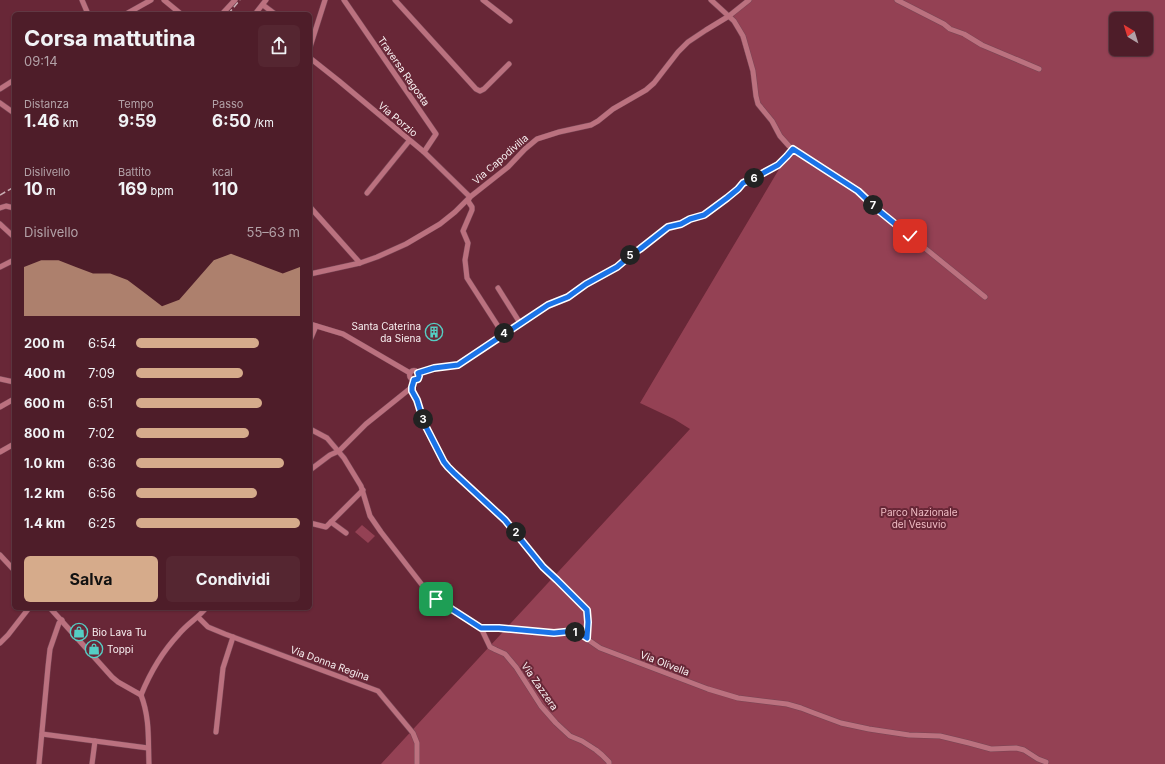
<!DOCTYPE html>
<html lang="it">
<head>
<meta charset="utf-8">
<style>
	:root { --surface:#4e1d29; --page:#552631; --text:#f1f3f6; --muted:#b3a2a8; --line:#653b46; --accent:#d6ab8b }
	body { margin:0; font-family:Inter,sans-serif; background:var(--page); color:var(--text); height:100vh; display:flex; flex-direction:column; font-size:15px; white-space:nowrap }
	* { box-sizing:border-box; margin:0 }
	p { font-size:13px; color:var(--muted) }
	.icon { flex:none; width:22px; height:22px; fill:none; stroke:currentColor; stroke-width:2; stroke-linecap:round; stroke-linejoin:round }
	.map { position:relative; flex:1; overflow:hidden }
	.sheet { position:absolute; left:12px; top:12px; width:300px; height:598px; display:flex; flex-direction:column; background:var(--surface); border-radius:6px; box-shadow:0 1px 3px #0004,0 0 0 1px var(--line) }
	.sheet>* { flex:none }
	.needle { width:26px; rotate:322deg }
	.buttons { position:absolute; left:1109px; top:12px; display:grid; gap:8px }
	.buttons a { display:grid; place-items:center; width:44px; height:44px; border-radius:6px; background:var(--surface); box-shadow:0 1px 3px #0004,0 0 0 1px var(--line); font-size:20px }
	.pin { position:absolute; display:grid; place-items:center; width:34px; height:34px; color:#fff; margin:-17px; border-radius:8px; box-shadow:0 2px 6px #0006 }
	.km { position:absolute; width:20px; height:20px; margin:-10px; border-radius:50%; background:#222; color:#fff; font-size:11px; line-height:20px; text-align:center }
	.round { display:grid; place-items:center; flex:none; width:42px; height:42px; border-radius:6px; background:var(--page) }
	.summary { display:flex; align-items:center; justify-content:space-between; height:68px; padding:0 12px }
	h1 { font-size:22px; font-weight:700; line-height:30px }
	.metrics { display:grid; grid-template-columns:repeat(3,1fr); gap:6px; height:68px; padding:4px 12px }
	.metrics div { display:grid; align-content:center }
	.metrics b { font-size:17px; font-weight:700 }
	.metrics small { font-size:11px; font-weight:400 }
	.metrics p { font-size:11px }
	.chart { height:112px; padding:8px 12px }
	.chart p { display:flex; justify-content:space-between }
	.chart svg { width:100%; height:72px; margin-top:4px; fill:var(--accent); opacity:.7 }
	.cta { display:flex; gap:8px; margin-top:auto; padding:8px 12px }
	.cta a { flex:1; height:46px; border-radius:6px; background:var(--accent); color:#111; font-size:16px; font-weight:700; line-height:46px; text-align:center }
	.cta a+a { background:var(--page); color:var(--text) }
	ul { padding:0 12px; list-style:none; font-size:13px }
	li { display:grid; grid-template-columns:64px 48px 1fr; align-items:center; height:30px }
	li i { height:10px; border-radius:5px; background:var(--accent) }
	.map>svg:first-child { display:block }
	.green { fill:#944154; fill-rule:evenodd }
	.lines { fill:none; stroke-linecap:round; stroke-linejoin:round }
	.minor-casing { stroke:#784655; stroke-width:6 }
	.minor { stroke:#bb717f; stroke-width:5 }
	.rail { stroke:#c9aeb4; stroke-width:1.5; stroke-dasharray:6 3; stroke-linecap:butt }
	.route-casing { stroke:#fff; stroke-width:8 }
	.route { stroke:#1a73e8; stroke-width:5 }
	.labels { text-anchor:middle; stroke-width:4; stroke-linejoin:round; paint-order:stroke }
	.street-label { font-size:10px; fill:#f9f1f2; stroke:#682737 }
	.poi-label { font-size:10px; fill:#f9f1f2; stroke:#682737; text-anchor:start }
	.park-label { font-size:10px; fill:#f0bdc5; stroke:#682737 }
</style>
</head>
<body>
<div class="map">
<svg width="1165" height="764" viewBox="0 0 1165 764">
	<rect width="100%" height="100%" fill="#682737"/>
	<g class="green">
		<path d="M 746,0 L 1165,0 L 1165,764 L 381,764 L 690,429 L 674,419 L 640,403 L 788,154 L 789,149 L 783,143 L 755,95 L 749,66 L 741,39 L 729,13 ZM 1116,19 L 1146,19 L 1146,49 L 1116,49 Z"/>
		<path d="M 362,525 L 375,536 L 368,543 L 355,532 Z"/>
	</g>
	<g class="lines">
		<defs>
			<g id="minor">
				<path d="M 82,0 L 88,14"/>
				<path d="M 164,0 L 181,14"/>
				<path d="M 344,0 L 436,134 L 424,152"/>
				<path d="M 395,0 L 476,89 L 480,91 L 484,89 L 509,64"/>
				<path d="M 483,0 L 510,21"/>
				<path d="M 711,0 L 734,21 L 743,36 L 753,71 L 756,96 L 758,104 L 772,121 L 780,136 L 789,146 L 858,191 L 878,210 L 985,297"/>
				<path d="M 897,0 L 944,24 L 950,29 L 964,34 L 982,45 L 1039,69"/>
				<path d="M 263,5 L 275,14"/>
				<path d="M 126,14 L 151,0"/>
				<path d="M 222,14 L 235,0"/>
				<path d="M 255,14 L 266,0"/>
				<path d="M 310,47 L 325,0"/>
				<path d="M 310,58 L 339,81 L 424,152 L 470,197 L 468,201 L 472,207 L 472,210 L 463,231 L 468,243 L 465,260 L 467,278 L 503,334"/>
				<path d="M 0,89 L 14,80"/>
				<path d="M 0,103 L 14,113"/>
				<path d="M 367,193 L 409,141"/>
				<path d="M 310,207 L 360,263"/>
				<path d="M 0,208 L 6,206 L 14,208"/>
				<path d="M 0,224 L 14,237"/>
				<path d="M 0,267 L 14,260"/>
				<path d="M 310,274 L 360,263 L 377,257 L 406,244 L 440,224 L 455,212 L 470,197 L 508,167 L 525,149 L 537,139 L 559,132 L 591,125 L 598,121 L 613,109 L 646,90 L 654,83 L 678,52 L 688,42 L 706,30 L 729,16 L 749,0"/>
				<path d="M 498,288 L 520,323"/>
				<path d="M 310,324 L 343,334 L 410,373"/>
				<path d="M 310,340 L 316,326"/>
				<circle cx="414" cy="375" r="4.5"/>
				<path d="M 418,373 L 434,368 L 458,365 L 548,305 L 568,297 L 585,284 L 617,267 L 622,261 L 668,227 L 681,224 L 690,219 L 705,215 L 727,198 L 738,189 L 743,183 L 754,178 L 778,165 L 787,156 L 793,149"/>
				<path d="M 0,379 L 14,382"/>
				<path d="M 412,387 L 412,391 L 417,400 L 424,423 L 439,453 L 448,467 L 505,520 L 543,567 L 562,585 L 587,610 L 588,622 L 587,639 L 600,648 L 708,689 L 738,698 L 787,704 L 801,708 L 814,713 L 841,723 L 869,729 L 909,735 L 940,736 L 969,743 L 991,749 L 1016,748 L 1024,750 L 1038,759 L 1046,762"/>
				<path d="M 0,407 L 14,399"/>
				<path d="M 310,429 L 327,438 L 344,458 L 361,486 L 370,516 L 381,532 L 426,590 L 436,599 L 481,628"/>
				<path d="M 0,452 L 14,444"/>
				<path d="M 310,470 L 330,455 L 339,451 L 366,424 L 412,387 L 414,380"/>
				<path d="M 331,522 L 346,533"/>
				<path d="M 310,523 L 326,527 L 363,490"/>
				<path d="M 0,555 L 14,570"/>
				<path d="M 50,608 L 112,677 L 118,682 L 141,695"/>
				<path d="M 198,617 L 208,627 L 225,634 L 378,691 L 413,733 L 417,743 L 417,764"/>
				<path d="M 481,628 L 490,647 L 496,650 L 505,654 L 516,667 L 541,706 L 556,723 L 570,736 L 582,741 L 596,750 L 602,755 L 609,762 L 609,764"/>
				<path d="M 481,628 C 505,628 528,632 552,633 C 559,633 567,630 573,631 C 578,632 583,636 587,639"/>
				<path d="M 0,643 L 8,635 L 29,608"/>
				<path d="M 141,695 C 150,673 163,651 179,634 C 187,624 198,618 206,608"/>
				<path d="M 141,695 C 150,718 148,740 149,764"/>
				<path d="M 216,732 L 223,668 L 233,637"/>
				<path d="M 42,734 L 148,748"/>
				<path d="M 39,764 L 48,667 L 50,649 L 59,623 L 62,620"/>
				<path d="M 92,764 L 95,741"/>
			</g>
		</defs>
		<use href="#minor" class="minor-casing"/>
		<use href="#minor" class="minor"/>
		<g class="rail">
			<path d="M 228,14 L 240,0"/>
			<path d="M 0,195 L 14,187"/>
		</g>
	</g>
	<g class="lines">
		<defs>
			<path id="route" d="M 436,599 L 481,628 L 499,628 L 554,633 L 574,631 L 581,634 L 587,638 L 588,622 L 587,610 L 557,580 L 543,567 L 505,520 L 454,473 L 448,467 L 444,462 L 424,423 L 417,400 L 412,391 L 412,387 L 414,380 L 418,379 L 419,376 L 418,373 L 434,368 L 458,365 L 548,305 L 568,297 L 586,284 L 617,267 L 631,255 L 640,249 L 668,227 L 681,224 L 690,219 L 704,215 L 727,198 L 738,189 L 743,183 L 754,178 L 778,165 L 787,156 L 793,149 L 858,191 L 878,210 L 910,236"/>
		</defs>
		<use href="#route" class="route-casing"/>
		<use href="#route" class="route"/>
	</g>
	<defs>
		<symbol id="building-ring" viewBox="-11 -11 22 22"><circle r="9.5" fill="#682737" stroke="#55cec4" stroke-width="1.5"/><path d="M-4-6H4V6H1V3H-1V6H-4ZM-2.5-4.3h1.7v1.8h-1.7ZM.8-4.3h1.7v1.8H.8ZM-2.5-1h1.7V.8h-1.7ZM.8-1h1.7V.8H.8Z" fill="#55cec4"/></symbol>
		<symbol id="shop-ring" viewBox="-11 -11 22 22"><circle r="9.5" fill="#682737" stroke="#55cec4" stroke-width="1.5"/><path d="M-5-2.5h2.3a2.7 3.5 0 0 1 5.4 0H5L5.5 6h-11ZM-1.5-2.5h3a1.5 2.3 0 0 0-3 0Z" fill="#55cec4"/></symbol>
	</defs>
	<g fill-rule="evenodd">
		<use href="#building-ring" x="424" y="322" width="20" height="20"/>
		<use href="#shop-ring" x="69" y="622" width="20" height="20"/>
		<use href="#shop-ring" x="84" y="639" width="20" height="20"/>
	</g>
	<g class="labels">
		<g class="street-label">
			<text transform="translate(404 71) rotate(55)" y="4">Traversa Ragosta</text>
			<text transform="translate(398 119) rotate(40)" y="4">Via Porzio</text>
			<text transform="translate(500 159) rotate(-41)" y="4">Via Capodivilla</text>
			<text transform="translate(330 663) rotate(20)" y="4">Via Donna Regina</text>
			<text transform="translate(665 663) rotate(21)" y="4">Via Olivella</text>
			<text transform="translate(540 686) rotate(55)" y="4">Via Zazzera</text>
		</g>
		<g class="poi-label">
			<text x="421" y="330" text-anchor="end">Santa Caterina<tspan x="421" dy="12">da Siena</tspan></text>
			<text x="92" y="636">Bio Lava Tu</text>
			<text x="107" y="653">Toppi</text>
		</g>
		<g class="park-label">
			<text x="919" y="516">Parco Nazionale<tspan x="919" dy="12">del Vesuvio</tspan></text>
		</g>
	</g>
</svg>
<div class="buttons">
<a><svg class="needle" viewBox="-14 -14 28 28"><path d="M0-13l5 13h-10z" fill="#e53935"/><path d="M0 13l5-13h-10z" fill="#b3a2a8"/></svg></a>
</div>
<div class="pin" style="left:436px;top:599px;background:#1e9e55"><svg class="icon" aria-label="arrive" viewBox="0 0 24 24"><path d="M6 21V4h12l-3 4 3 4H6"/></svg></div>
<div class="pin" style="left:910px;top:236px;background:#d93025"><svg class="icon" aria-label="check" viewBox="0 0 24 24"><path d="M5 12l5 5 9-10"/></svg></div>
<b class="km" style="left:575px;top:632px">1</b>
<b class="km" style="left:516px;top:532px">2</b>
<b class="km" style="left:423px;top:419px">3</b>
<b class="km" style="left:504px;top:333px">4</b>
<b class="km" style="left:630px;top:255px">5</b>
<b class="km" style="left:754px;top:178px">6</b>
<b class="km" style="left:873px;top:205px">7</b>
<section class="sheet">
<div class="summary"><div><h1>Corsa mattutina</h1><p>09:14</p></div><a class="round"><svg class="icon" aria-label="share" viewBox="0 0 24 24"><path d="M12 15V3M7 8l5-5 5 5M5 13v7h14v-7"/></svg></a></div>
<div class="metrics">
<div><p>Distanza</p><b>1.46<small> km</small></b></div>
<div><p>Tempo</p><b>9:59</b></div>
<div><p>Passo</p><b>6:50<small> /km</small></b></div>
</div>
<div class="metrics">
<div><p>Dislivello</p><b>10<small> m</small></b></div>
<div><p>Battito</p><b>169<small> bpm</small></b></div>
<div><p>kcal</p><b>110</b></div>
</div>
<div class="chart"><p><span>Dislivello</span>55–63 m</p>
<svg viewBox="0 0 160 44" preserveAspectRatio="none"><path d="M0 44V14L10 10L20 10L30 14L40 18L50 18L60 22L70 30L80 38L90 34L100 22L110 10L120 6L130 10L140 14L150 18L160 14V44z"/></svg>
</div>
<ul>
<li><b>200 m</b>6:54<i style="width:75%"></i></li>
<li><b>400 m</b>7:09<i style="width:65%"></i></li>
<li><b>600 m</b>6:51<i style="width:77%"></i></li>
<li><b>800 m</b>7:02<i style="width:69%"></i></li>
<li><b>1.0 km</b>6:36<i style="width:90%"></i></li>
<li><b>1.2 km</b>6:56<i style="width:74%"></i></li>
<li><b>1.4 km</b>6:25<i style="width:100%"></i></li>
</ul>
<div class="cta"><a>Salva</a><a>Condividi</a></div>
</section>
</div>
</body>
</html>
